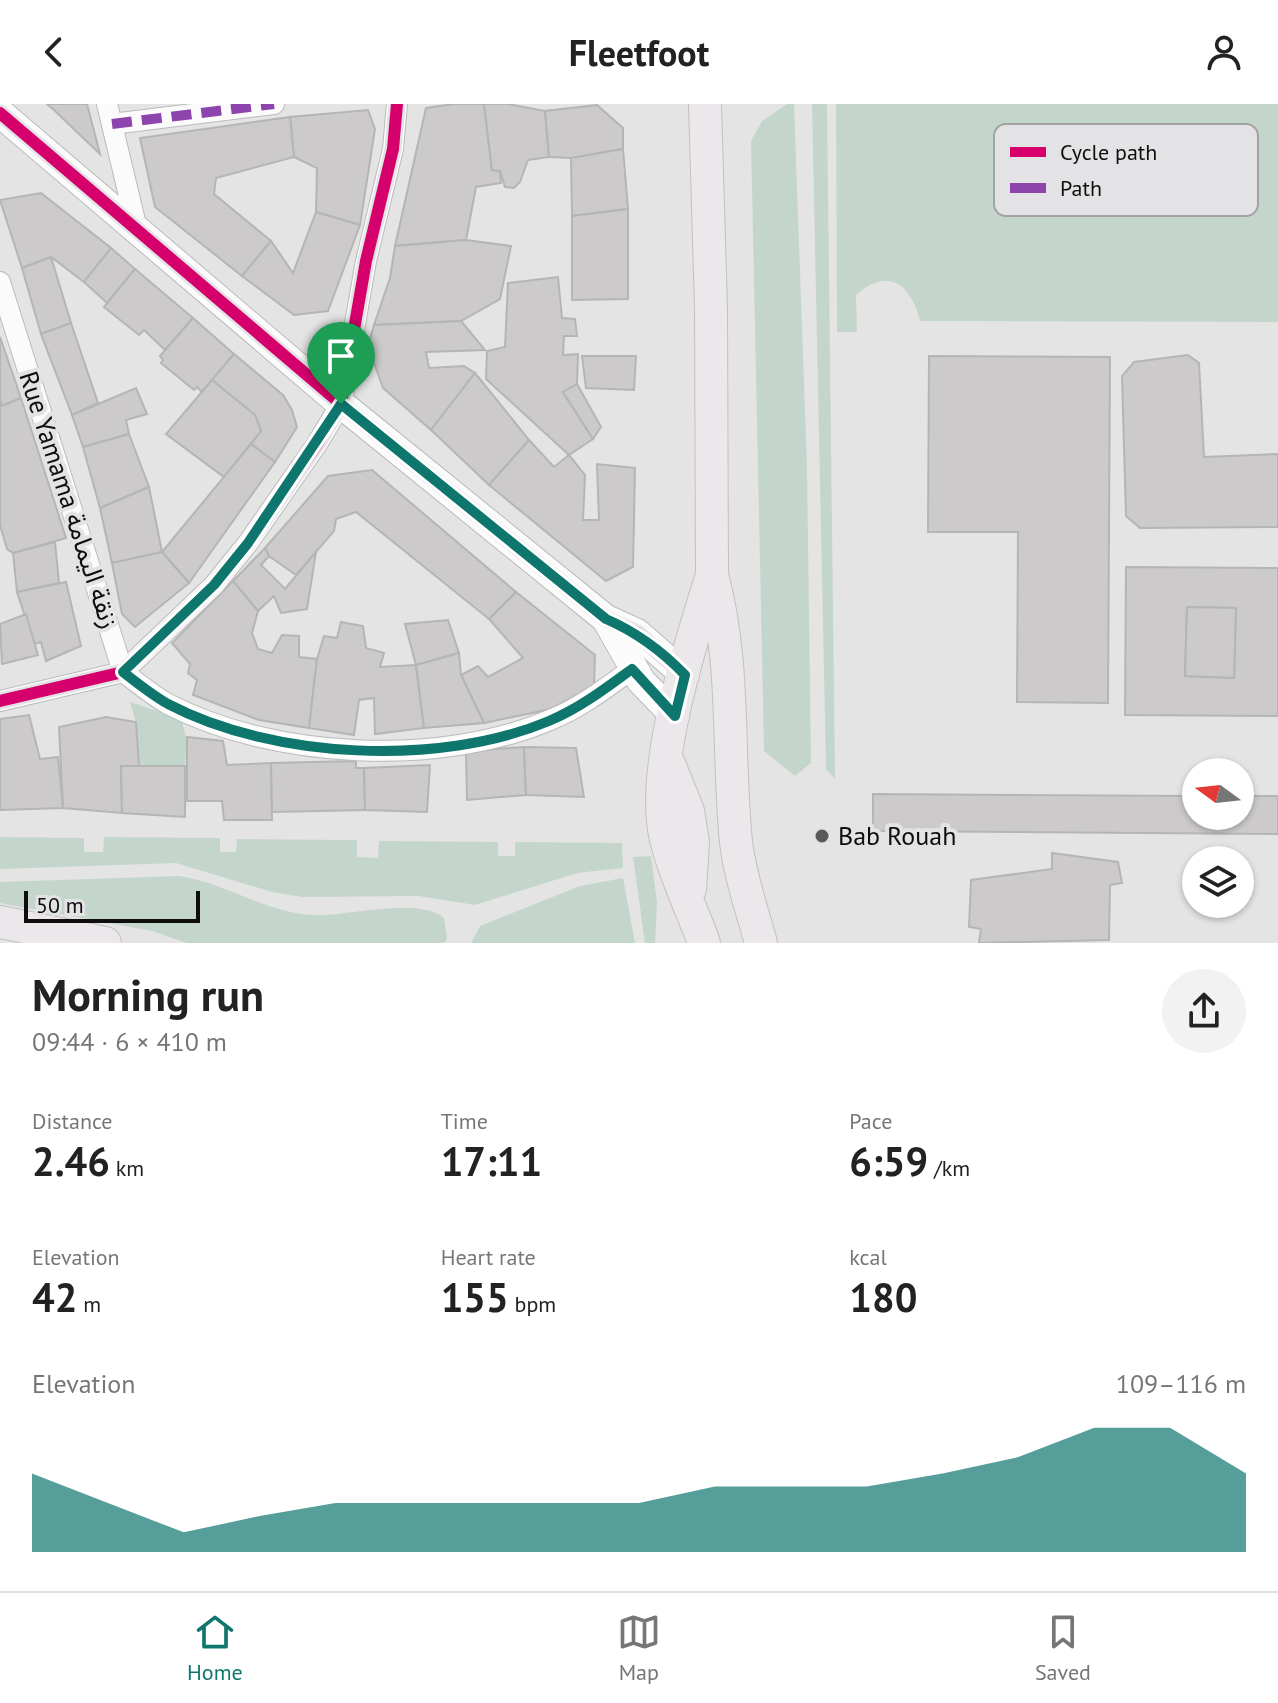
<!DOCTYPE html>
<html lang="en">
<head>
<meta charset="utf-8">
<style>
	:root { --surface:#fff; --page:#f2f2f2; --text:#222; --muted:#767676; --line:#e0e0e0; --accent:#0f766e }
	body { margin:0; font-family:"PT Sans","Noto Sans Arabic",sans-serif; background:var(--page); color:var(--text); height:100vh; display:flex; flex-direction:column; font-size:30px; white-space:nowrap }
	* { box-sizing:border-box; margin:0 }
	p { font-size:26px; color:var(--muted) }
	.icon { flex:none; width:44px; height:44px; fill:none; stroke:currentColor; stroke-width:2; stroke-linecap:round; stroke-linejoin:round }
	.map { position:relative; height:839px; overflow:hidden }
	.drawer { display:flex; flex-direction:column; background:var(--surface); flex:1 }
	.drawer>* { flex:none }
	.needle { width:52px; rotate:285deg }
	.controls { position:absolute; left:1182px; top:654px; display:grid; gap:16px }
	.controls a { display:grid; place-items:center; width:72px; height:72px; border-radius:50%; background:var(--surface); box-shadow:0 2px 6px #0004; font-size:40px }
	.scale { position:absolute; left:24px; bottom:20px; width:176px; box-sizing:border-box; padding-left:8px; border:4px solid #0e0e0f; border-top:0; font-size:22px; line-height:28px; white-space:nowrap; color:#0e0e0f; -webkit-text-stroke:6px #e3e3e6; paint-order:stroke }
	.pin { position:absolute; display:grid; place-items:center; width:68px; height:68px; color:#fff; margin:-82px -34px; border-radius:50% 50% 50% 0; rotate:-45deg; box-shadow:0 0 8px #0007 }
	.pin .icon { rotate:45deg }
	.round { display:grid; place-items:center; flex:none; width:84px; height:84px; border-radius:42px; background:var(--page) }
	.head { display:flex; align-items:center; justify-content:space-between; height:136px; padding:0 32px }
	h1 { font-size:44px; font-weight:700; line-height:60px }
	.metrics { display:grid; grid-template-columns:repeat(3,1fr); gap:12px; height:136px; padding:8px 32px }
	.metrics div { display:grid; align-content:center }
	.metrics b { font-size:40px; font-weight:700 }
	.metrics small { font-size:22px; font-weight:400 }
	.metrics p { font-size:22px }
	.chart { height:224px; padding:16px 32px }
	.chart p { display:flex; justify-content:space-between }
	.chart svg { width:100%; height:144px; margin-top:8px; fill:var(--accent); opacity:.7 }
	header { display:flex; justify-content:space-between; align-items:center; height:104px; padding:0 32px; background:var(--surface); font-size:36px; font-weight:700 }
	.menu { display:flex; justify-content:space-around; align-items:center; height:112px; border-top:2px solid var(--line); background:var(--surface); font-size:22px; color:var(--muted) }
	.menu a { display:grid; justify-items:center; gap:4px }
	.menu .selected { color:var(--accent) }
	.map>svg:first-child { display:block }
	.green { fill:#c4d6cc }
	.building { fill:#cccacb; stroke:#b6b5b6; stroke-width:2; fill-rule:evenodd }
	.lines { fill:none; stroke-linecap:round; stroke-linejoin:round }
	.street-casing { stroke:#bbbbbc; stroke-width:22 }
	.secondary-casing { stroke:#bbbbbc; stroke-width:30 }
	.primary-casing { stroke:#c1c1c1; stroke-width:34 }
	.street { stroke:#fbfbfb; stroke-width:20 }
	.secondary { stroke:#fbfbfb; stroke-width:28 }
	.primary { stroke:#ebe7ea; stroke-width:32 }
	.quiet { stroke:#8e44ad; stroke-width:10; stroke-dasharray:20 10; stroke-linecap:butt }
	.cycleway-casing { stroke:#e3e3e6; stroke-width:17 }
	.cycleway { stroke:#d6006c; stroke-width:12 }
	.route-casing { stroke:#fff; stroke-width:16 }
	.route { stroke:#0f766e; stroke-width:10 }
	.poi-dot { fill:#59595a; stroke:#e3e3e6; stroke-width:3 }
	.labels { text-anchor:middle; stroke-width:8; stroke-linejoin:round; paint-order:stroke }
	.street-label { font-size:26px; fill:#0e0e0f; stroke:#e3e3e6 }
	.poi-label { font-size:26px; fill:#0e0e0f; stroke:#e3e3e6; text-anchor:start }
	.key { fill:#e3e3e6; stroke:#a3a3a6; stroke-width:2 }
	.key-label { font-size:22px; fill:#0e0e0f }
</style>
</head>
<body>
<header><svg class="icon" aria-label="back" viewBox="0 0 24 24"><path d="M15 5l-7 7 7 7"/></svg>Fleetfoot<svg class="icon" aria-label="person" viewBox="0 0 24 24"><circle cx="12" cy="8" r="4"/><path d="M4 21q1-7 8-7t8 7"/></svg></header>
<div class="map">
<svg width="1278" height="839" viewBox="0 0 1278 839">
	<rect width="100%" height="100%" fill="#e4e4e5"/>
	<g class="green">
		<path d="M 787,0 L 794,0 L 807,362 L 811,659 L 795,672 L 764,647 L 751,37 L 762,17 Z"/>
		<path d="M 812,0 L 827,0 L 835,675 L 826,665 Z"/>
		<path d="M 836,0 L 1278,0 L 1278,218 L 920,217 C 911,181 889,162 856,191 L 857,228 L 837,228 Z"/>
		<path d="M 130,598 L 181,615 L 187,636 L 185,662 L 139,662 L 136,618 Z"/>
		<path d="M 0,733 L 84,734 L 84,748 L 103,748 L 104,733 L 220,734 L 220,748 L 236,748 L 237,735 L 357,736 L 357,753 L 378,754 L 379,737 L 498,738 L 498,752 L 515,752 L 515,738 L 622,739 L 623,764 L 577,769 L 475,801 L 419,792 L 302,793 L 272,788 L 176,759 L 0,765 Z"/>
		<path d="M 651,752 L 657,799 L 655,839 L 645,839 L 633,753 Z"/>
		<path d="M 179,772 C 229,779 270,813 323,811 C 353,810 423,794 444,814 L 447,835 L 444,839 L 187,839 L 152,827 L 0,799 L 0,778 Z"/>
		<path d="M 623,774 L 635,839 L 471,839 L 480,822 L 580,782 Z"/>
	</g>
	<g class="building">
		<path d="M 47,0 L 87,0 L 100,50 L 54,6 Z"/>
		<path d="M 454,0 L 484,0 L 492,66 L 500,67 L 501,79 L 476,83 L 466,136 L 395,142 L 426,4 Z"/>
		<path d="M 484,0 L 508,0 L 545,7 L 549,53 L 528,56 L 520,78 L 514,84 L 505,83 L 500,67 L 492,66 Z"/>
		<path d="M 597,1 L 623,24 L 623,45 L 571,54 L 549,53 L 545,7 Z"/>
		<path d="M 368,6 L 375,25 L 360,121 L 316,108 L 317,64 L 294,53 L 290,13 Z"/>
		<path d="M 290,13 L 294,53 L 216,74 L 214,90 L 271,137 L 242,172 L 155,103 L 140,34 Z"/>
		<path d="M 623,45 L 628,105 L 572,112 L 571,54 Z"/>
		<path d="M 41,89 L 111,144 L 84,178 L 51,153 L 22,164 L 0,96 Z"/>
		<path d="M 628,105 L 628,195 L 572,196 L 572,112 Z"/>
		<path d="M 316,108 L 360,121 L 328,207 L 294,211 L 242,172 L 271,137 L 293,169 Z"/>
		<path d="M 466,136 L 511,142 L 500,195 L 461,217 L 374,221 L 390,174 L 395,142 Z"/>
		<path d="M 111,144 L 135,165 L 107,199 L 84,178 Z"/>
		<path d="M 51,153 L 71,219 L 41,230 L 22,164 Z"/>
		<path d="M 135,165 L 193,214 L 165,246 L 144,226 L 139,231 L 104,203 Z"/>
		<path d="M 558,173 L 562,214 L 575,215 L 577,232 L 564,232 L 563,251 L 578,250 L 577,280 L 563,288 L 593,335 L 569,351 L 486,275 L 487,247 L 505,243 L 508,179 Z"/>
		<path d="M 193,214 L 234,250 L 202,288 L 197,283 L 194,286 L 161,259 L 163,256 L 160,252 Z"/>
		<path d="M 461,217 L 485,246 L 426,248 L 429,264 L 464,262 L 475,269 L 431,326 L 383,284 L 368,242 L 374,221 Z"/>
		<path d="M 71,219 L 98,299 L 72,311 L 41,230 Z"/>
		<path d="M 0,233 L 21,294 L 2,302 L 0,296 Z"/>
		<path d="M 234,250 L 283,291 L 292,306 L 297,323 L 275,358 L 251,340 L 261,327 L 255,311 L 212,276 Z"/>
		<path d="M 1188,251 L 1199,259 L 1204,353 L 1278,350 L 1278,423 L 1140,424 L 1126,412 L 1122,272 L 1134,258 Z"/>
		<path d="M 582,252 L 636,252 L 634,286 L 586,284 Z"/>
		<path d="M 929,252 L 1110,253 L 1108,599 L 1017,598 L 1018,428 L 928,428 Z"/>
		<path d="M 475,269 L 529,336 L 489,381 L 431,326 Z"/>
		<path d="M 212,276 L 255,311 L 261,327 L 224,373 L 166,330 Z"/>
		<path d="M 577,280 L 601,323 L 593,335 L 563,288 Z"/>
		<path d="M 136,284 L 147,310 L 126,316 L 129,330 L 83,343 L 72,311 Z"/>
		<path d="M 21,294 L 66,434 L 13,449 L 7,445 L 0,421 L 0,296 L 2,302 Z"/>
		<path d="M 129,330 L 149,383 L 100,404 L 83,343 Z"/>
		<path d="M 529,336 L 554,363 L 569,351 L 585,371 L 583,416 L 599,416 L 597,360 L 635,364 L 633,463 L 606,477 L 489,381 Z"/>
		<path d="M 251,340 L 275,358 L 189,479 L 162,448 Z"/>
		<path d="M 372,366 L 516,488 L 489,515 L 356,408 L 336,415 L 334,427 L 296,471 L 269,452 L 265,444 L 328,372 Z"/>
		<path d="M 149,383 L 162,448 L 112,459 L 100,404 Z"/>
		<path d="M 55,438 L 59,479 L 17,488 L 13,449 Z"/>
		<path d="M 265,444 L 269,452 L 261,461 L 285,485 L 316,448 L 307,505 L 281,509 L 274,492 L 258,507 L 233,477 Z"/>
		<path d="M 162,448 L 189,479 L 135,523 L 122,510 L 112,459 Z"/>
		<path d="M 1126,463 L 1278,464 L 1278,612 L 1125,611 ZM 1187,503 L 1236,504 L 1234,574 L 1185,572 Z"/>
		<path d="M 233,477 L 258,507 L 252,529 L 258,545 L 272,549 L 282,531 L 299,532 L 299,553 L 317,555 L 309,624 L 259,616 L 193,591 L 197,576 L 188,569 L 190,560 L 172,539 Z"/>
		<path d="M 66,478 L 81,542 L 46,557 L 41,538 L 34,540 L 17,488 Z"/>
		<path d="M 516,488 L 595,551 L 594,582 L 551,605 L 484,619 L 461,571 L 478,562 L 488,573 L 523,554 L 489,515 Z"/>
		<path d="M 1187,503 L 1236,504 L 1234,574 L 1185,572 Z"/>
		<path d="M 26,510 L 38,551 L 2,560 L 0,520 Z"/>
		<path d="M 448,516 L 459,549 L 416,561 L 405,520 Z"/>
		<path d="M 341,518 L 363,522 L 366,544 L 384,549 L 380,563 L 416,561 L 424,624 L 375,630 L 374,594 L 359,596 L 354,631 L 309,624 L 317,555 L 324,532 L 337,534 Z"/>
		<path d="M 459,549 L 461,571 L 484,619 L 424,624 L 416,561 Z"/>
		<path d="M 29,611 L 40,655 L 58,653 L 63,704 L 0,706 L 0,615 Z"/>
		<path d="M 106,613 L 136,618 L 139,662 L 121,662 L 122,709 L 63,704 L 59,623 Z"/>
		<path d="M 187,633 L 223,637 L 227,661 L 271,659 L 272,716 L 224,716 L 222,697 L 187,697 Z"/>
		<path d="M 524,643 L 526,691 L 467,696 L 466,647 Z"/>
		<path d="M 524,643 L 576,644 L 584,693 L 526,691 Z"/>
		<path d="M 356,657 L 356,664 L 364,664 L 365,706 L 272,708 L 271,659 Z"/>
		<path d="M 430,661 L 427,708 L 365,706 L 364,664 Z"/>
		<path d="M 121,662 L 185,662 L 185,713 L 122,709 Z"/>
		<path d="M 873,690 L 1196,692 L 1196,712 L 1240,712 L 1240,692 L 1278,692 L 1278,730 L 873,727 Z"/>
		<path d="M 1052,749 L 1118,758 L 1122,779 L 1110,781 L 1109,836 L 979,839 L 981,825 L 969,823 L 971,776 L 1052,765 Z"/>
	</g>
	<g class="lines">
		<defs>
			<g id="street">
				<path d="M 107,0 L 137,125"/>
				<path d="M 112,20 L 274,0"/>
				<path d="M 0,178 L 123,568"/>
				<path d="M 123,568 C 138,579 152,591 168,600 C 274,655 439,663 550,616 C 580,604 606,584 632,565"/>
				<path d="M 0,597 L 123,568 L 214,481 L 248,439 L 317,340 L 341,300 L 366,157 L 393,45 L 397,0"/>
			</g>
			<g id="secondary">
				<path d="M 0,9 L 341,300 L 606,515 L 637,529 L 685,571"/>
				<path d="M 606,515 L 641,577 L 675,612"/>
			</g>
			<g id="primary">
				<path d="M 705,0 L 711,204 L 712,471 C 736,559 727,648 736,738 C 740,772 752,806 761,839"/>
				<path d="M 669,660 L 688,707 L 693,738 L 690,785"/>
				<path d="M 0,818 L 105,839"/>
				<path d="M 704,839 C 692,805 674,770 666,735 C 649,668 691,537 712,471"/>
			</g>
		</defs>
		<use href="#street" class="street-casing"/>
		<use href="#secondary" class="secondary-casing"/>
		<use href="#primary" class="primary-casing"/>
		<use href="#street" class="street"/>
		<use href="#secondary" class="secondary"/>
		<use href="#primary" class="primary"/>
		<path class="quiet" d="M 112,20 L 274,0"/>
		<defs>
			<g id="cycleway">
				<path d="M 0,9 L 341,300 L 606,515 L 637,529 L 685,571"/>
				<path d="M 0,597 L 123,568 L 214,481 L 248,439 L 317,340 L 341,300 L 366,157 L 393,45 L 397,0"/>
			</g>
		</defs>
		<use href="#cycleway" class="cycleway-casing"/>
		<use href="#cycleway" class="cycleway"/>
	</g>
	<g class="lines">
		<defs>
			<path id="route" d="M 341,300 L 606,515 C 636,528 661,546 685,571 L 675,612 L 632,565 C 606,584 580,604 549,617 C 440,663 273,655 168,600 C 152,591 137,579 123,568 L 214,481 L 248,439 Z"/>
		</defs>
		<use href="#route" class="route-casing"/>
		<use href="#route" class="route"/>
	</g>
	<circle class="poi-dot" cx="822" cy="732" r="8"/>
	<g class="labels">
		<g class="street-label">
			<text transform="translate(69 396) rotate(72)" y="9">Rue Yamama زنقة اليمامة</text>
		</g>
		<g class="poi-label">
			<text x="838" y="741">Bab Rouah</text>
		</g>
	</g>
	<rect x="994" y="20" width="264" height="92" rx="12" class="key"/>
	<rect x="1010" y="43" width="36" height="10" fill="#d6006c"/>
	<rect x="1010" y="79" width="36" height="10" fill="#8e44ad"/>
	<g class="key-label">
		<text x="1060" y="56">Cycle path</text>
		<text x="1060" y="92">Path</text>
	</g>
</svg>
<div class="controls">
<a><svg class="needle" viewBox="-14 -14 28 28"><path d="M0-13l5 13h-10z" fill="#e53935"/><path d="M0 13l5-13h-10z" fill="#767676"/></svg></a>
<a><svg class="icon" aria-label="layers" viewBox="0 0 24 24"><path d="M12 4l9 5-9 5-9-5zM3 14l9 5 9-5"/></svg></a>
</div>
<div class="scale">50 m</div>
<div class="pin" style="left:341px;top:300px;background:#1e9e55"><svg class="icon" aria-label="arrive" viewBox="0 0 24 24"><path d="M6 21V4h12l-3 4 3 4H6"/></svg></div>
</div>
<section class="drawer">
<div class="head"><div><h1>Morning run</h1><p>09:44 · 6 × 410 m</p></div><a class="round"><svg class="icon" aria-label="share" viewBox="0 0 24 24"><path d="M12 15V3M7 8l5-5 5 5M5 13v7h14v-7"/></svg></a></div>
<div class="metrics">
<div><p>Distance</p><b>2.46<small> km</small></b></div>
<div><p>Time</p><b>17:11</b></div>
<div><p>Pace</p><b>6:59<small> /km</small></b></div>
</div>
<div class="metrics">
<div><p>Elevation</p><b>42<small> m</small></b></div>
<div><p>Heart rate</p><b>155<small> bpm</small></b></div>
<div><p>kcal</p><b>180</b></div>
</div>
<div class="chart"><p><span>Elevation</span>109–116 m</p>
<svg viewBox="0 0 160 44" preserveAspectRatio="none"><path d="M0 44V20L10 29L20 38L30 33L40 29L50 29L60 29L70 29L80 29L90 24L100 24L110 24L120 20L130 15L140 6L150 6L160 20V44z"/></svg>
</div>
</section>
<nav class="menu">
<a class="selected"><svg class="icon" aria-label="home" viewBox="0 0 24 24"><path d="M3 11l9-7 9 7M6 9v11h12V9"/></svg>Home</a>
<a><svg class="icon" aria-label="map" viewBox="0 0 24 24"><path d="M3 6l6-2 6 2 6-2v14l-6 2-6-2-6 2zM9 4v14M15 6v14"/></svg>Map</a>
<a><svg class="icon" aria-label="saved" viewBox="0 0 24 24"><path d="M7 4h10v16l-5-4-5 4z"/></svg>Saved</a>
</nav>
</body>
</html>
